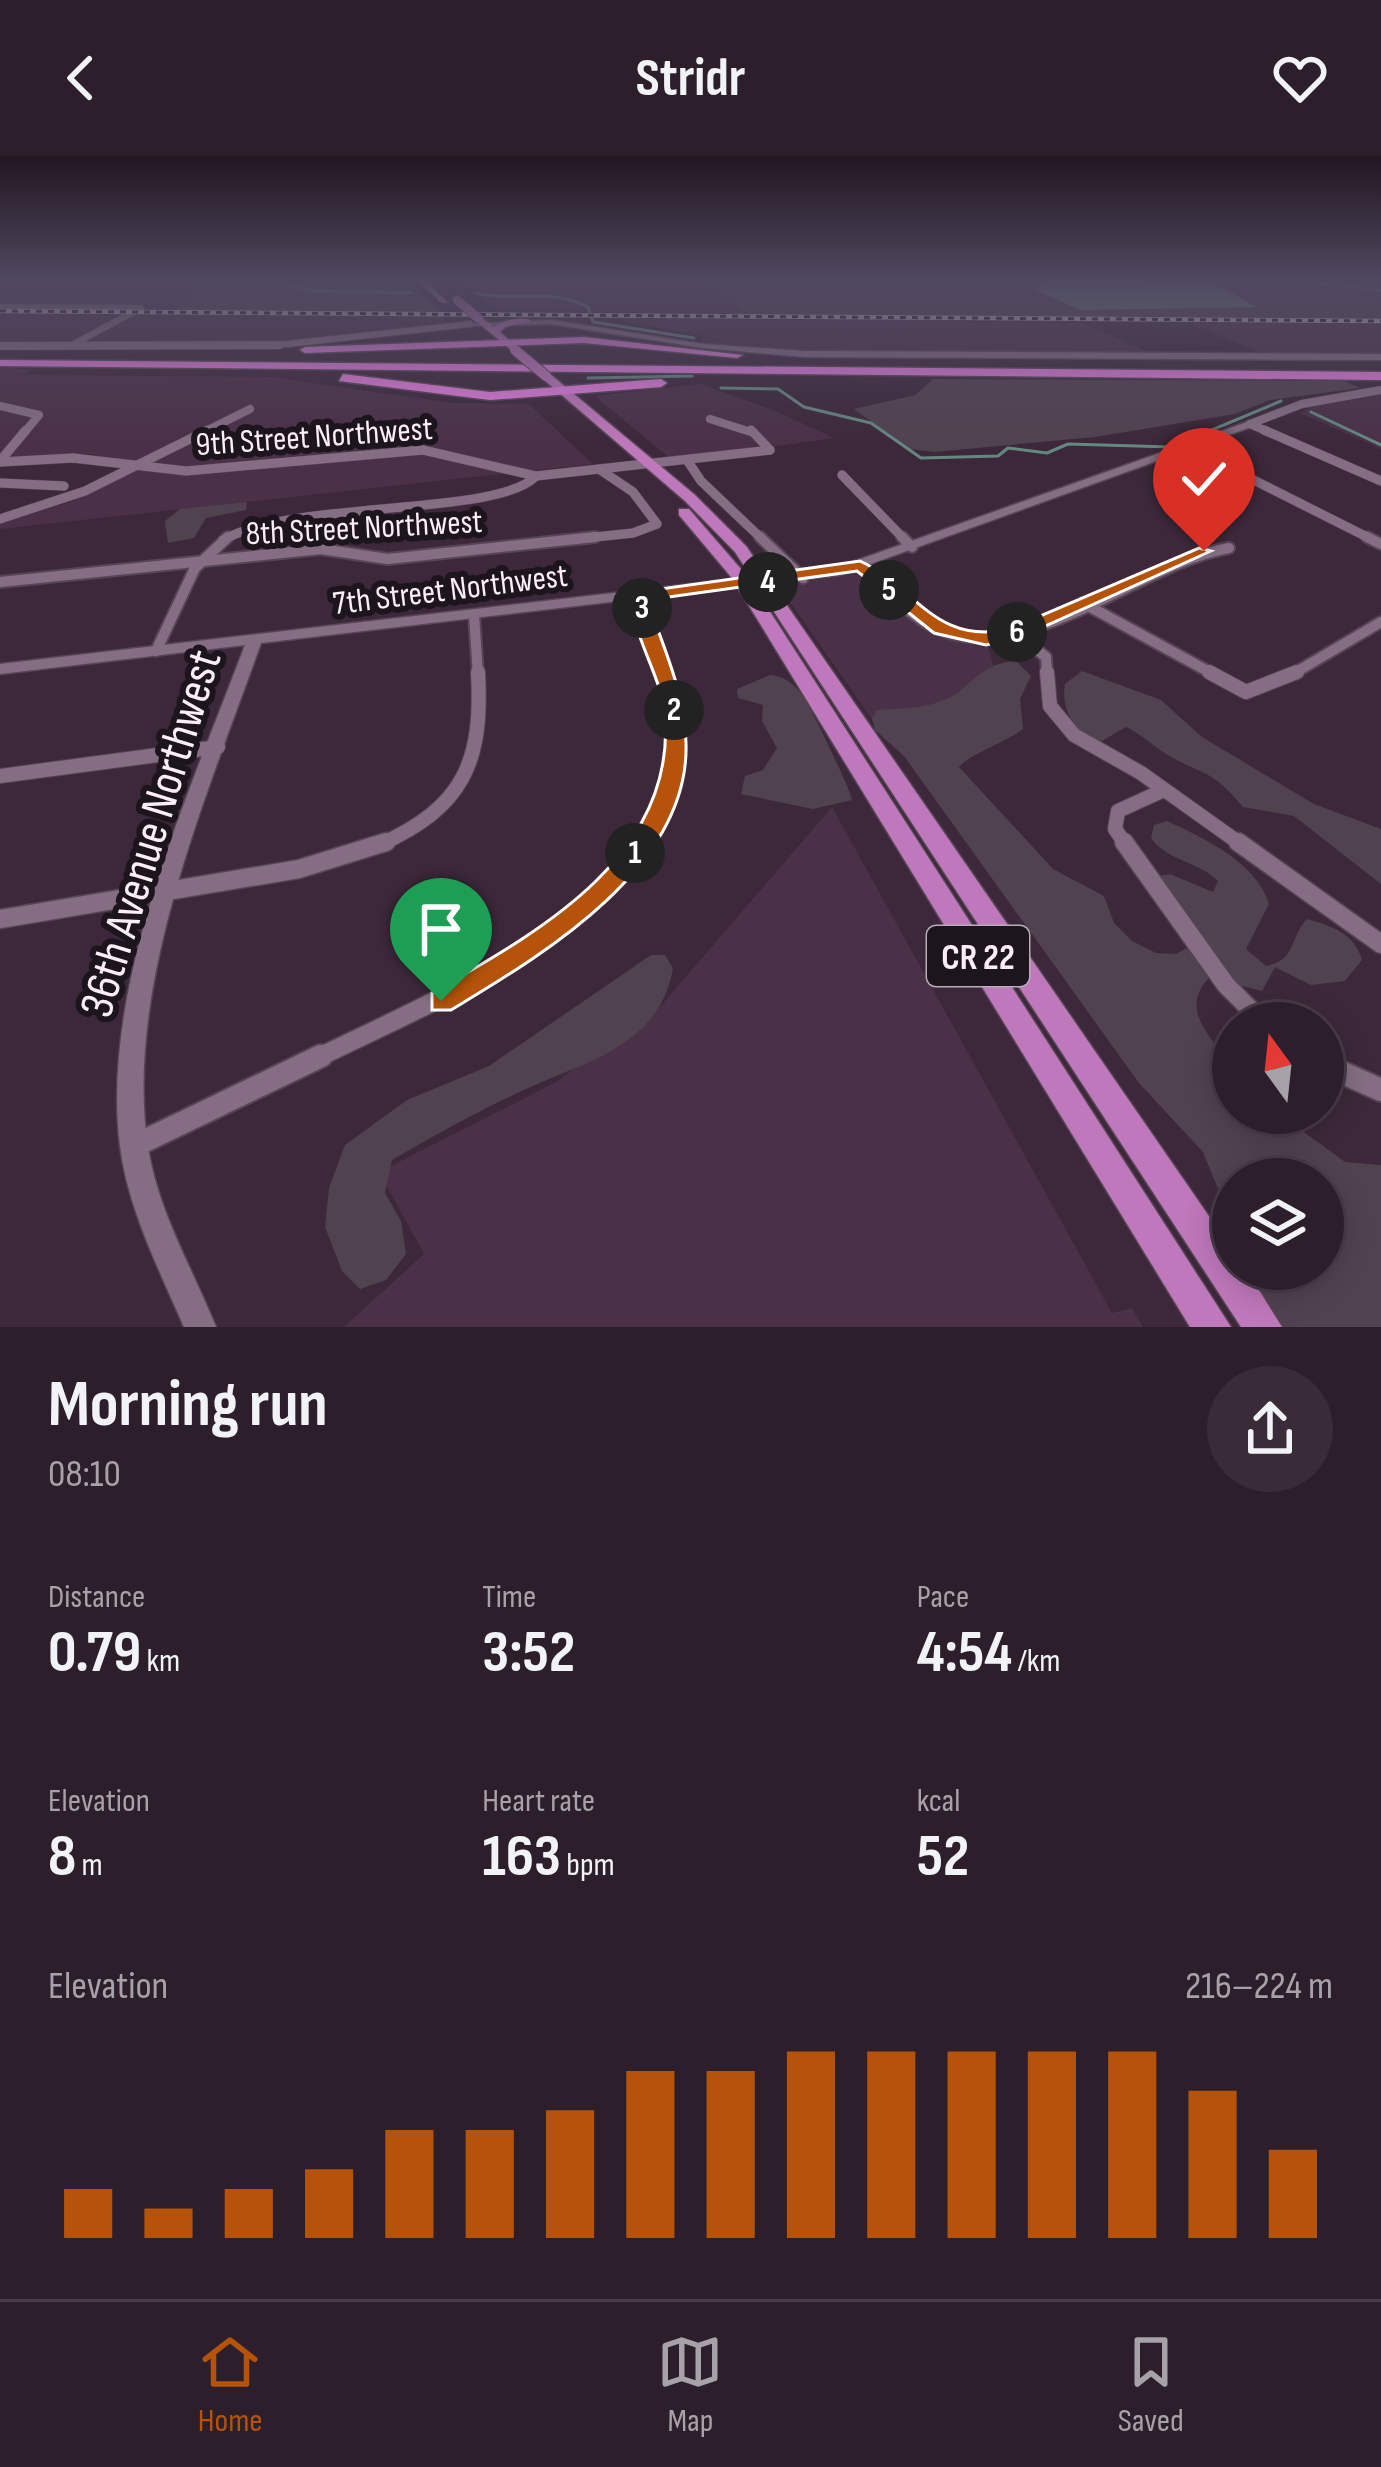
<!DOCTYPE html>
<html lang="en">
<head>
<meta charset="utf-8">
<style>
	:root { --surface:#2d1e2c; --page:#392b38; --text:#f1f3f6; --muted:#a7a2a9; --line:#483c48; --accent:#b45309 }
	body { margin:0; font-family:"Sofia Sans Condensed",sans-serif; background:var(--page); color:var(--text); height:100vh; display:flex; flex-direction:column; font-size:45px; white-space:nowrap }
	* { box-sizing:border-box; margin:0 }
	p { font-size:39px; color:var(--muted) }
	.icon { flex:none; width:66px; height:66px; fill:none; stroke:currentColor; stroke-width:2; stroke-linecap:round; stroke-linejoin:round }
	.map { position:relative; height:1171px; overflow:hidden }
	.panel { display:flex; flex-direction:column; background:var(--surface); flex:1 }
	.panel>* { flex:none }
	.needle { width:78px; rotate:345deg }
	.buttons { position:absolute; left:1212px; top:846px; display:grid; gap:24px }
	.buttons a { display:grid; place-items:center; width:132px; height:132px; border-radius:50%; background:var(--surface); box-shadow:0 6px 30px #0003,0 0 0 3px var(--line); font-size:60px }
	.pin { position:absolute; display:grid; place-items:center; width:102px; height:102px; color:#fff; margin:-123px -51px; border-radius:50% 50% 50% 0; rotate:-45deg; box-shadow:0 0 12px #0007 }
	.pin .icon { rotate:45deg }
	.km { position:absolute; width:60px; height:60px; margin:-30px; border-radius:50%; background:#222; color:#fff; font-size:33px; line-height:60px; text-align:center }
	.round { display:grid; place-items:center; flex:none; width:126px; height:126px; border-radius:63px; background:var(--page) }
	.head { display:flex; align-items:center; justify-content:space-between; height:204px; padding:0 48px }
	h1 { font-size:66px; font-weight:700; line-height:90px }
	.metrics { display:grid; grid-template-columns:repeat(3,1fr); gap:18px; height:204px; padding:12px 48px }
	.metrics div { display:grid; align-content:center }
	.metrics b { font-size:60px; font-weight:700 }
	.metrics small { font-size:33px; font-weight:400 }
	.metrics p { font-size:33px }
	.chart { height:336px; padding:24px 48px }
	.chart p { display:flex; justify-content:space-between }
	.chart svg { width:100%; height:216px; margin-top:12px; stroke:var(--accent); stroke-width:6 }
	header { display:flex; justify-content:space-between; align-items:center; height:156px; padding:0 48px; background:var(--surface); font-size:54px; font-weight:700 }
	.tabs { display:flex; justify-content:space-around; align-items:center; height:168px; border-top:3px solid var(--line); background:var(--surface); font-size:33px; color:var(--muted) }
	.tabs a { display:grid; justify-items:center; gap:6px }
	.tabs .current { color:var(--accent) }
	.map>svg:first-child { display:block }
	.built { fill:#4a3148 }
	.green { fill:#514250 }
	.water { fill:#648880 }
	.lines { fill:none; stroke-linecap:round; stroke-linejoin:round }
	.stream { stroke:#648880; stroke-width:3 }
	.street-far6-casing { stroke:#564655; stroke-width:8 }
	.street-far5-casing { stroke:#564655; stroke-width:9 }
	.street-far4-casing { stroke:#564655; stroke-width:10 }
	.street-far3-casing { stroke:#564655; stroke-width:14 }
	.street-far2-casing { stroke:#564655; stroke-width:16 }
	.street-far1-casing { stroke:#564655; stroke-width:21 }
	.street-casing { stroke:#564655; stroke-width:26 }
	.secondary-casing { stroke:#564655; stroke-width:3 }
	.primary-casing { stroke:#564655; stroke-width:3 }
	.highway-casing { stroke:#564655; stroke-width:3 }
	.street-far6 { stroke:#856e83; stroke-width:6 }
	.street-far5 { stroke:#856e83; stroke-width:8 }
	.street-far4 { stroke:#856e83; stroke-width:9 }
	.street-far3 { stroke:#856e83; stroke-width:10 }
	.street-far2 { stroke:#856e83; stroke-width:14 }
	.street-far1 { stroke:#856e83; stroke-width:18 }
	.street { stroke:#856e83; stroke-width:22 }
	.secondary { fill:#856e83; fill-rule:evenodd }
	.primary { fill:#bf78bb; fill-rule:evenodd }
	.highway { fill:#e67fe0; fill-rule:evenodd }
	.rail-casing { stroke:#d5c7d4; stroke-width:4.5 }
	.rail { stroke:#1d151d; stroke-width:3; stroke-dasharray:6; stroke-linecap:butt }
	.primary-bridge-far1-casing { stroke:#564655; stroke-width:10; stroke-linecap:butt }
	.primary-bridge-casing { stroke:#564655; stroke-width:12; stroke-linecap:butt }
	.primary-bridge-far1 { stroke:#bf78bb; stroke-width:9 }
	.primary-bridge { stroke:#bf78bb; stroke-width:10 }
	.route { fill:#b45309; stroke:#fff; stroke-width:3 }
	.labels { text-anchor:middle; stroke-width:12; stroke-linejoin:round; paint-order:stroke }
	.far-street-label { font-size:33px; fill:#fbeefa; stroke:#1d151d }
	.shield { fill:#1d151d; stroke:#b8adb8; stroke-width:3 }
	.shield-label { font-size:36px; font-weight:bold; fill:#fbeefa }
	.near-street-label { font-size:48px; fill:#fbeefa; stroke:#1d151d }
</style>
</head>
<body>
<header><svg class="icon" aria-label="back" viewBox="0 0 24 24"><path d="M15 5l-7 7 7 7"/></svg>Stridr<svg class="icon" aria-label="heart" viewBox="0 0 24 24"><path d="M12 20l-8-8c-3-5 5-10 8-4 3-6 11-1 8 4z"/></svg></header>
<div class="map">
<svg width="1381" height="1171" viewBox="0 0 1381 1171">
	<rect width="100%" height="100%" fill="#3c283a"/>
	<g class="built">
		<path d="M 0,123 L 200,123 L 176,154 L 0,153 Z"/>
		<path d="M 458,123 L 705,123 L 742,157 L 496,154 Z"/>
		<path d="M 0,156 L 441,159 L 449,167 L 267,188 L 0,189 Z"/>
		<path d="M 611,162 L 1083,167 L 1153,198 L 765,194 L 702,187 L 703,180 Z"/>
		<path d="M 1191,167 L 1381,168 L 1381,197 L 1260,197 Z"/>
		<path d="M 0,212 L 31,213 L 22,219 L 272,221 L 451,247 L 529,248 L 593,308 L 0,373 L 0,368 L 70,346 L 152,308 L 89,298 L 0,302 Z"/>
		<path d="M 701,228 L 775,255 L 835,282 L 673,305 L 595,240 Z"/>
		<path d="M 1381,239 L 1381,293 L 1300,257 L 1310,251 Z"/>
		<path d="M 860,410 L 926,465 L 986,484 L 996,519 L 886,583 L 775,425 Z"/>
		<path d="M 832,651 L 1112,1157 L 1132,1152 L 1143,1171 L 344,1171 L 424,1098 L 379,1016 L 556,926 L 659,852 Z"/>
	</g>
	<g class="green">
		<path d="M 408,123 L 442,156 L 176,154 L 198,125 Z"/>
		<path d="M 705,123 L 1381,123 L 1381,163 L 733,158 L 727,157 L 741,155 Z"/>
		<path d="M 933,223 L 1344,225 L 1361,232 L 1270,244 L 1235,258 L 1095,281 L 934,296 L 909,293 L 854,253 L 915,239 Z"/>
		<path d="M 247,346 L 246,354 L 206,362 L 194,382 L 168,387 L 165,365 L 180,353 Z"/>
		<path d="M 1016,505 L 1031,520 L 1020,543 L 1023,573 C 1006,586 970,598 959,611 L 1053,713 L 1104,740 L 1114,767 L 1132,785 L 1156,797 L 1176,798 L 1187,792 L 1189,768 L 1158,720 L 1170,718 L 1213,736 L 1218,725 C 1199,706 1166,704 1151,682 L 1154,669 L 1167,665 C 1204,682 1257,707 1269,748 L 1246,793 L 1266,810 C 1297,804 1289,782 1307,763 C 1331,770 1355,777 1362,804 L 1345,825 L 1311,829 L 1275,811 L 1262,835 L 1209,822 C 1178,853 1212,884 1233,909 L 1233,957 L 1278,957 L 1345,1006 L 1381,1009 L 1381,1171 L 1279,1171 L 1249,1113 L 1323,1113 L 1323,1023 L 1233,1023 L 1233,1070 L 1203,996 L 1139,927 L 904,600 L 875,574 L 872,562 L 877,554 C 905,552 936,553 960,535 C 977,521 989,506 1016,505 Z"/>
		<path d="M 1082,515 L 1161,544 L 1202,581 L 1314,648 L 1381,673 L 1381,728 L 1294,660 L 1243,651 C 1211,612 1203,620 1166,598 C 1152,589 1141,578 1126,571 L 1102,585 L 1087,584 C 1071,566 1061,552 1065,528 Z"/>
		<path d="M 770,519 C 784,520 794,528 802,539 C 810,549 851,634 852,644 L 813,653 L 741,638 L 745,620 L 763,614 L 777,592 L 762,565 L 763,549 L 738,542 L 737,533 Z"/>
		<path d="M 651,799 L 665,799 L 673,812 C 662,879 604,901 549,923 C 496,945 442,975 392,1004 L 385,1037 L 401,1065 L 406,1098 L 386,1124 L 360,1133 L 342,1115 L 325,1071 L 329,1032 L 345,989 L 407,944 L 489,910 Z"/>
	</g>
	<path class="water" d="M 1055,123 L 1214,127 L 1256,151 L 1081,154 L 1032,133 Z"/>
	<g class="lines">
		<g class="stream">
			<path d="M 266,123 L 314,135 L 411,137"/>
			<path d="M 1284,123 L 1381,134"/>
			<path d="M 474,137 C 512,146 554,132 588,151 L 593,166 L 694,182"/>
			<path d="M 588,222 L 692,220"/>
			<path d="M 721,232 L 778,233 L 804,251 L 871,267 L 921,302 L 998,300 L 1008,292 L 1047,297 L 1068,288 L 1171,291 L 1281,245"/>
			<path d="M 1311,256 L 1381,289"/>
		</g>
		<defs>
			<g id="street-far6">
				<path d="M 0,151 L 141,152 L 72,189"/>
				<path d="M 0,190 L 269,190 L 470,168"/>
			</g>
			<g id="street-far5">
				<path d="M 0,190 L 279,189"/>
				<path d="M 0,250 L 39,259 L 24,277"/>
				<path d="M 710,263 L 754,277"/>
				<path d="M 1250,268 L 1271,277"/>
				<path d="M 1250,268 L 1302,248 L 1381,234"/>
				<path d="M 202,277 L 250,253"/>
			</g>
			<g id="street-far4">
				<path d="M 751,274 L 770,294"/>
				<path d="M 1264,274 L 1381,325"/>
				<path d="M 1192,293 L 1373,384"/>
				<path d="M 687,304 L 701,325 L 763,384"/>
				<path d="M 0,305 L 26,274"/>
				<path d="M 0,306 L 73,302 L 186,315 L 423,294 L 536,320 L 770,294"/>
				<path d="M 842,319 L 905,384"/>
				<path d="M 0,327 L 64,330"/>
				<path d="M 0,363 L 85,335 L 208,274"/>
				<path d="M 223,384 C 295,343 498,361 536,320"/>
				<path d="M 567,384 L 633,377 L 657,368 L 633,336 L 599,313"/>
			</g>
			<g id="street-far3">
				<path d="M 760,381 L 803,422"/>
				<path d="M 902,381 L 912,391"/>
				<path d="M 1367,381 L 1381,388"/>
				<path d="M 860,410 C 886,433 914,467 949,477 C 1035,503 1145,406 1229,392"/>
				<path d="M 0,426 L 321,393 L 388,403 L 595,381"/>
				<path d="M 638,440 L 667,519"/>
				<path d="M 1083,447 L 1215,519"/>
				<path d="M 474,459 L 478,519"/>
				<path d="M 1015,477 L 1046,501 L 1047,519"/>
				<path d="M 156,495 L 195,412 L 228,381"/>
				<path d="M 1291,519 L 1381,466"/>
			</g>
			<g id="street-far2">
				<path d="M 1047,516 L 1050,550 L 1074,579 L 1141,617 L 1242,689"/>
				<path d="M 1209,516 L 1246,536 L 1297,516"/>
				<path d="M 0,620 L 218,591"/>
				<path d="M 379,689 C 464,651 483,606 478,516"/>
				<path d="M 641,689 C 676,635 684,578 666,516"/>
				<path d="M 1126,689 L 1115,673 L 1118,655 L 1164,634"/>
			</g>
			<g id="street-far1">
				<path d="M 1124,686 L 1226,829 L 1264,867"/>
				<path d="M 1238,686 L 1381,788"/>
				<path d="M 0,763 L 299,713 L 386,686"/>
				<path d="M 315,903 C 436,844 559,795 644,686"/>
			</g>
			<g id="street">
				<path d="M 1323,908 L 1381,934"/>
				<path d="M 134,990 L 321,900"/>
			</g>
			<g id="secondary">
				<path d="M 551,164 L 703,188 L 805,195 L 1381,198 L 1381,204 L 805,201 L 703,192 L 551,168 L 470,170 L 466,168 Z"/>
				<path d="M 1250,265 L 1254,266 L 1254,270 L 840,419 L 261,487 C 208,637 123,831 148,992 C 158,1055 192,1112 216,1171 L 184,1171 C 159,1113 128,1053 120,990 C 100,829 189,639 245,489 L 0,518 L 0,508 L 838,411 Z"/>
			</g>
			<g id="primary">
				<path d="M 416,123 L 424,123 L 448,147 L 442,147 Z"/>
				<path d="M 478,159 L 494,171 C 502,164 523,160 532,165 L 505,171 L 500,176 L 518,192 L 515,197 L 475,164 Z"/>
				<path d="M 542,218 L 550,218 L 695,339 L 746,390 L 1233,1095 L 1233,1113 L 1246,1113 L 1282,1171 L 1241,1171 L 735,396 L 685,345 L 542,222 Z"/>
				<path d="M 679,353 L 689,353 L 747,420 L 1231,1171 L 1190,1171 L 732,422 L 679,359 Z"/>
			</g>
			<g id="highway">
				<path d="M 584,181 L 743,199 L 737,202 L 584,187 L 305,197 L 300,194 L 305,191 Z"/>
				<path d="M 0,204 L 1381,216 L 1381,224 L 0,210 Z"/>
				<path d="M 343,218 L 490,236 L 661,223 L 667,227 L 661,231 L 490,244 L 339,225 Z"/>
			</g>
		</defs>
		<use href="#street-far6" class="street-far6-casing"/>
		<use href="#street-far5" class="street-far5-casing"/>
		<use href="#street-far4" class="street-far4-casing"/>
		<use href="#street-far3" class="street-far3-casing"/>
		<use href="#street-far2" class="street-far2-casing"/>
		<use href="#street-far1" class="street-far1-casing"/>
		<use href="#street" class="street-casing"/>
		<use href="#secondary" class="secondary-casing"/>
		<use href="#primary" class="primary-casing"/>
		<use href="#highway" class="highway-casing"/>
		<use href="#street-far6" class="street-far6"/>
		<use href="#street-far5" class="street-far5"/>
		<use href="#street-far4" class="street-far4"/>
		<use href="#street-far3" class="street-far3"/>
		<use href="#street-far2" class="street-far2"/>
		<use href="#street-far1" class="street-far1"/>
		<use href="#street" class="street"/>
		<use href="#secondary" class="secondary"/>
		<use href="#primary" class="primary"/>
		<use href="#highway" class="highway"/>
		<defs>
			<path id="rail" d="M 0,155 L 1381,165"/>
		</defs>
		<use href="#rail" class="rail-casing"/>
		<use href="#rail" class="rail"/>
		<defs>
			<path id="primary-bridge-far1" d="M 457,144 L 478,162"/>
			<path id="primary-bridge" d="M 515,194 L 546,220"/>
		</defs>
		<use href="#primary-bridge-far1" class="primary-bridge-far1-casing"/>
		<use href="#primary-bridge" class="primary-bridge-casing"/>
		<use href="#primary-bridge-far1" class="primary-bridge-far1"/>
		<use href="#primary-bridge" class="primary-bridge"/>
	</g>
	<linearGradient id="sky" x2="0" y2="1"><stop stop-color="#211620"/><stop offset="0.43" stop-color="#504860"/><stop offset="1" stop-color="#504860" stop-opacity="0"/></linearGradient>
	<rect width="1381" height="287" fill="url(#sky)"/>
	<path class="route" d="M 1199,392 L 1211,395 L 1021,481 L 986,489 L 934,477 L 857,415 L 647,444 C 663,490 685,537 686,587 C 690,712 542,799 451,854 L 432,854 L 432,837 C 538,776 676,701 665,560 C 662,519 629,476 632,437 L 860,405 C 917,432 935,490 1010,473 Z"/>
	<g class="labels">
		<g class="far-street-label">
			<text transform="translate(314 279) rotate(-4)" y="12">9th Street Northwest</text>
			<text transform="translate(364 370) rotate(-3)" y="12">8th Street Northwest</text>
			<text transform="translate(450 432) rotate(-7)" y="12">7th Street Northwest</text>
		</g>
		<rect class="shield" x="927" y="770" width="102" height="60" rx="9"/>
		<g class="shield-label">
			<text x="978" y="813">CR 22</text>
		</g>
		<g class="near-street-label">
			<text transform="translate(149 677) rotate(-73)" y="17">36th Avenue Northwest</text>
		</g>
	</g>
</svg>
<div class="buttons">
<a><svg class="needle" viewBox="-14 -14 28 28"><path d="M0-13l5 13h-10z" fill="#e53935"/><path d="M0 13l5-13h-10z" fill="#a7a2a9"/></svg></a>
<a><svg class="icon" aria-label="layers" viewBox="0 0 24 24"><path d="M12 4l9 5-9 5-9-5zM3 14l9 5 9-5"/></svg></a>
</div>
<div class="pin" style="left:441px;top:845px;background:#1e9e55"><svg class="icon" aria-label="arrive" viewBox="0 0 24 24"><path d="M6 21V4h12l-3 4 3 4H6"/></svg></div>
<div class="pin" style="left:1204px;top:395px;background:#d93025"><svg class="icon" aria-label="check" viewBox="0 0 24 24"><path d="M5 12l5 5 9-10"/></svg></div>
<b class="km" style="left:635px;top:697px">1</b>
<b class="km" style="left:674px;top:554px">2</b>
<b class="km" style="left:642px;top:452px">3</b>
<b class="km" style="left:768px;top:426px">4</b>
<b class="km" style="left:889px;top:434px">5</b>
<b class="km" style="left:1017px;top:476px">6</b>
</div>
<section class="panel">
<div class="head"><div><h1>Morning run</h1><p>08:10</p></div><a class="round"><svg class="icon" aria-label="share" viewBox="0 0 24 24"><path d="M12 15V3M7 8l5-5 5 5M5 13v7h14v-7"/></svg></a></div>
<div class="metrics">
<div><p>Distance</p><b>0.79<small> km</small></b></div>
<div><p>Time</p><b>3:52</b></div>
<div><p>Pace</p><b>4:54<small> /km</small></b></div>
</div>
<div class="metrics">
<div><p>Elevation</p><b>8<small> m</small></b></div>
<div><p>Heart rate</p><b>163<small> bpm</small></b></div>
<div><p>kcal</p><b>52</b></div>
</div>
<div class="chart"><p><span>Elevation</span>216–224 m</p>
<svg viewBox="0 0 160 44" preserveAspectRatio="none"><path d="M5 44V34M15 44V38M25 44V34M35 44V30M45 44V22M55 44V22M65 44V18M75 44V10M85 44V10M95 44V6M105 44V6M115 44V6M125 44V6M135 44V6M145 44V14M155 44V26"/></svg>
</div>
</section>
<nav class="tabs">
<a class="current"><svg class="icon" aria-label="home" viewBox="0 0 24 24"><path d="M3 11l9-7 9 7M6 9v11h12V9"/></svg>Home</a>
<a><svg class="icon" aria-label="map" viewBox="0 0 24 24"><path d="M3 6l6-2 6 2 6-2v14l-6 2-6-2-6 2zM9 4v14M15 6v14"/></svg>Map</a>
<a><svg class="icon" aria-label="saved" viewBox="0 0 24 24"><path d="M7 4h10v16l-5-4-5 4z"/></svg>Saved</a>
</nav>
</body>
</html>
